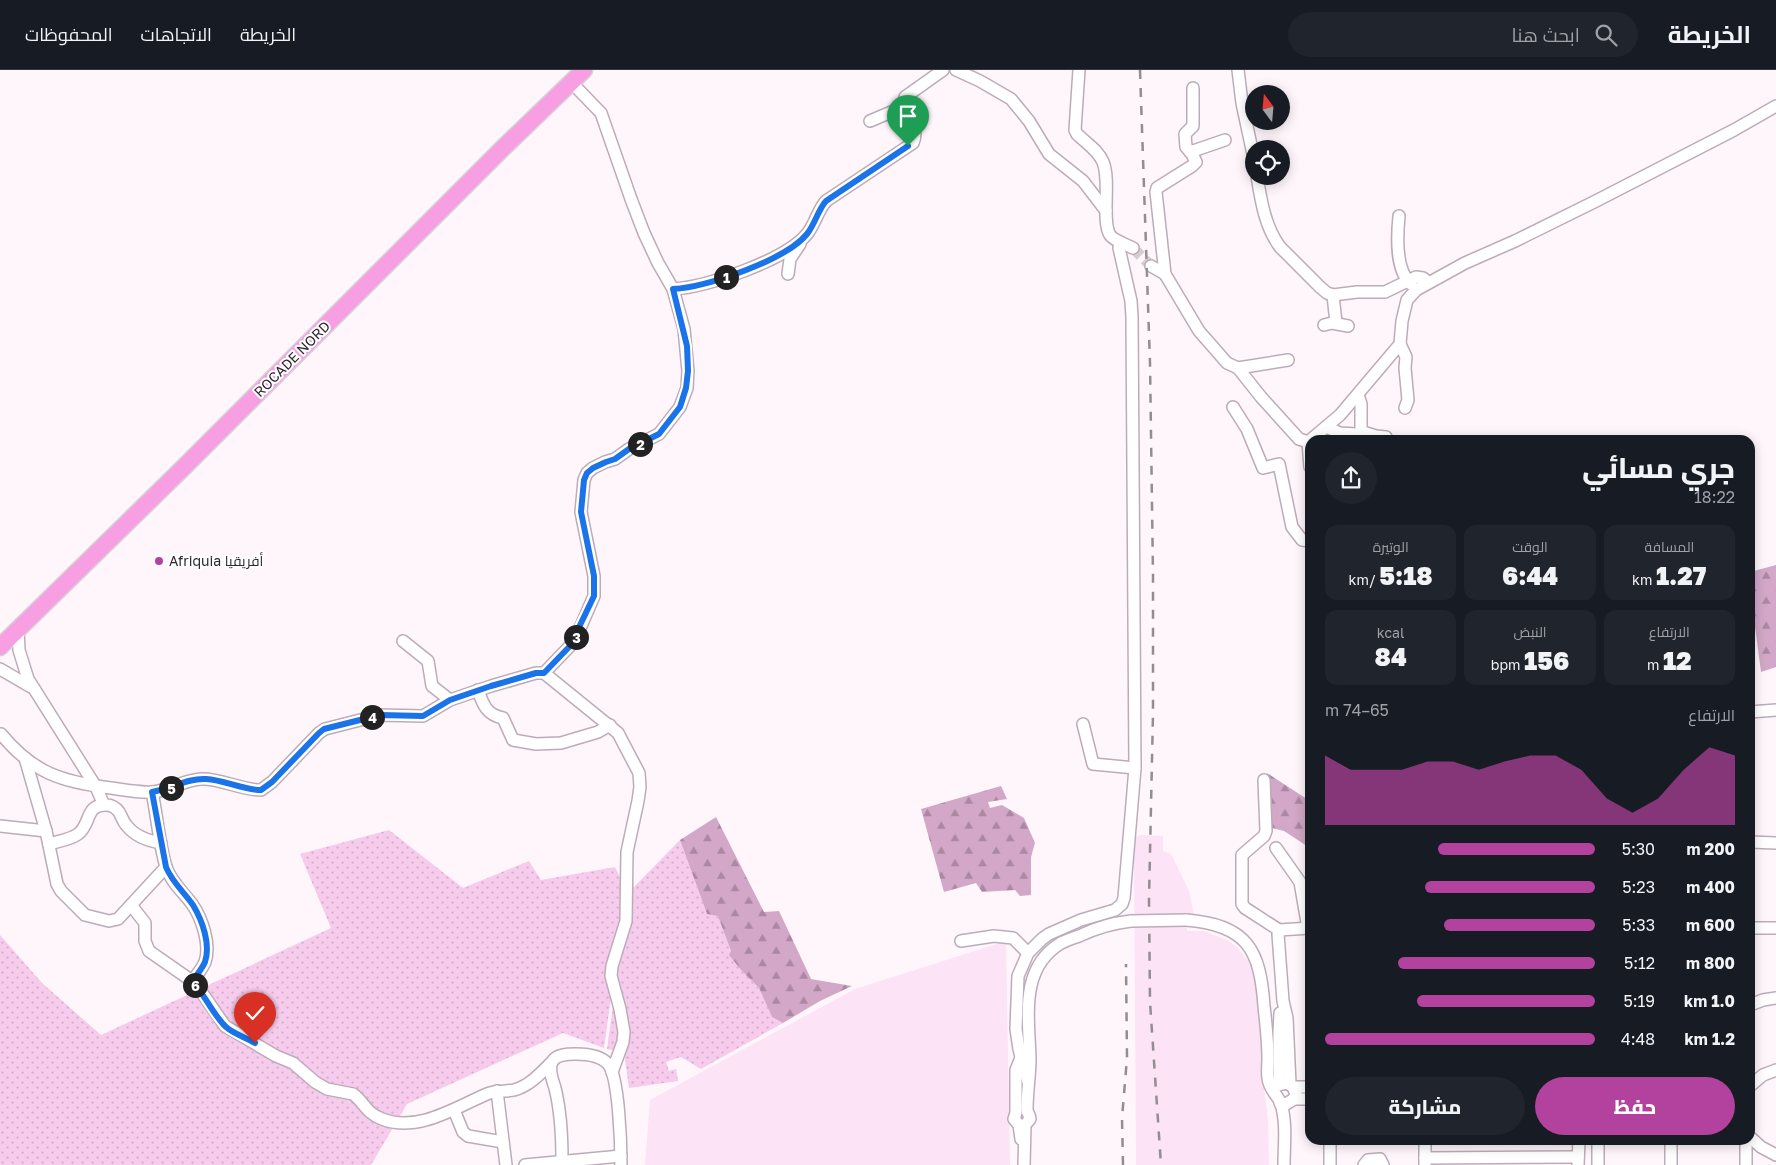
<!DOCTYPE html>
<html lang="ar">
<head>
<meta charset="utf-8">
<style>
	:root { --surface:#171b24; --page:#20242c; --text:#f1f3f6; --muted:#9ea1a6; --line:#363941; --accent:#b3429e }
	body { margin:0; font-family:"Golos Text",Cairo,sans-serif; background:var(--page); color:var(--text); direction:rtl; height:100vh; display:flex; flex-direction:column; font-size:19px; white-space:nowrap }
	* { box-sizing:border-box; margin:0 }
	p { font-size:16px; color:var(--muted) }
	.icon { flex:none; width:28px; height:28px; fill:none; stroke:currentColor; stroke-width:2; stroke-linecap:round; stroke-linejoin:round }
	.map { position:relative; flex:1; overflow:hidden; direction:ltr }
	.details { position:absolute; left:1305px; top:365px; width:450px; height:710px; display:flex; flex-direction:column; background:var(--surface); border-radius:15px; box-shadow:0 2px 12px #0003; direction:rtl }
	.details>* { flex:none }
	.needle { width:32px; rotate:344deg }
	.fabs { position:absolute; left:1245px; top:15px; display:grid; gap:10px }
	.fabs a { display:grid; place-items:center; width:45px; height:45px; border-radius:50%; background:var(--surface); box-shadow:0 2px 12px #0003; font-size:25px }
	.pin { position:absolute; display:grid; place-items:center; width:42px; height:42px; color:#fff; margin:-51px -21px; border-radius:50% 50% 50% 0; rotate:-45deg; box-shadow:0 0 5px #0007 }
	.pin .icon { rotate:45deg }
	.km { position:absolute; width:25px; height:25px; margin:-12px; border-radius:50%; background:#222; color:#fff; font-size:14px; line-height:25px; text-align:center }
	.round { display:grid; place-items:center; flex:none; width:52px; height:52px; border-radius:26px; background:var(--page) }
	.overview { display:flex; align-items:center; justify-content:space-between; height:85px; padding:0 20px }
	h1 { font-size:28px; font-weight:800; line-height:38px }
	.figures { display:grid; grid-template-columns:repeat(3,1fr); gap:8px; height:85px; padding:5px 20px }
	.figures div { display:grid; align-content:center; border-radius:12px; background:var(--page); text-align:center }
	.figures b { font-size:25px; font-weight:800 }
	.figures small { font-size:14px; font-weight:400 }
	.figures p { font-size:14px }
	.chart { height:140px; padding:10px 20px }
	.chart p { display:flex; justify-content:space-between }
	.chart svg { width:100%; height:90px; margin-top:5px; fill:var(--accent); opacity:.7 }
	.action { display:flex; gap:10px; margin-top:auto; padding:10px 20px }
	.action a { flex:1; height:58px; border-radius:30px; background:var(--accent); color:#fff; font-size:20px; font-weight:800; line-height:58px; text-align:center }
	.action a+a { background:var(--page); color:var(--text) }
	ul { padding:0 20px; list-style:none; font-size:16px }
	li { display:grid; grid-template-columns:80px 60px 1fr; align-items:center; height:38px }
	li i { height:12px; border-radius:6px; background:var(--accent) }
	header { display:flex; align-items:center; gap:30px; box-sizing:border-box; height:70px; padding:0 25px; background:var(--surface); border-bottom:1px solid var(--line) }
	header strong { font-size:24px }
	nav { display:flex; gap:28px; margin-inline-start:auto; font-size:18px }
	.search { width:350px; height:45px; background:var(--page); display:flex; align-items:center; gap:12px; box-sizing:border-box; padding:0 18px; border-radius:28px; color:var(--muted); font-size:19px }
	.map>svg:first-child { display:block }
	.built { fill:#fce3f5 }
	.grass { fill:url(#grass-dots) }
	.forest { fill:url(#forest-firs) }
	.lines { fill:none; stroke-linecap:round; stroke-linejoin:round }
	.minor-tunnel { stroke:#d5cdd2; stroke-width:11; stroke-dasharray:11 5.5; stroke-linecap:butt }
	.minor-casing { stroke:#bdacb8; stroke-width:14 }
	.highway-casing { stroke:#d5d4d5; stroke-width:19 }
	.minor { stroke:#fff; stroke-width:11 }
	.highway { stroke:#f79fe2; stroke-width:16 }
	.rail { stroke:#938c91; stroke-width:2.5; stroke-dasharray:9 9; stroke-linecap:butt }
	.minor-bridge-casing { stroke:#bdacb8; stroke-width:14; stroke-linecap:butt }
	.minor-bridge { stroke:#fff; stroke-width:11 }
	.route-casing { stroke:#fff; stroke-width:10 }
	.route { stroke:#1a73e8; stroke-width:6 }
	.poi-dot { fill:#b3429e; stroke:#fff; stroke-width:2 }
	.labels { text-anchor:middle; stroke-width:4; stroke-linejoin:round; paint-order:stroke }
	.street-label { font-size:14px; fill:#2f282d; stroke:#fff }
	.poi-label { font-size:14px; fill:#2f282d; stroke:#fff; text-anchor:start }
</style>
</head>
<body>
<header>
<strong>الخريطة</strong>
<div class="search"><svg class="icon" aria-label="search" viewBox="0 0 24 24"><circle cx="10" cy="10" r="6"/><path d="M15 15l6 6"/></svg>ابحث هنا</div>
<nav><a>الخريطة</a><a>الاتجاهات</a><a>المحفوظات</a></nav>
</header>
<div class="map">
<svg width="1776" height="1095" viewBox="0 0 1776 1095">
	<defs>
		<pattern id="grass-dots" width="8" height="8" patternUnits="userSpaceOnUse" patternTransform="scale(1.25)"><rect width="8" height="8" fill="#f6cbeb"/><path d="M2 2h.1M6 6h.1" fill="none" stroke="#d3aeca" stroke-width="1.8" stroke-linecap="round"/></pattern>
		<pattern id="forest-firs" width="22" height="20" patternUnits="userSpaceOnUse" patternTransform="scale(1.25)"><rect width="22" height="20" fill="#d2a7c7"/><path d="M5 1l3.5 6h-7zM16 11l3.5 6h-7z" fill="#ab88a2"/></pattern>
	</defs>
	<rect width="100%" height="100%" fill="#fef6fb"/>
	<g class="built">
		<path d="M 1141,765 L 1163,766 L 1163,781 L 1171,784 L 1173,788 L 1189,821 L 1194,845 L 1186,845 L 1187,861 L 1204,861 L 1227,870 L 1238,878 L 1248,891 L 1254,906 L 1262,957 L 1264,1018 L 1268,1049 L 1269,1095 L 1136,1095 L 1134,771 L 1136,767 Z"/>
		<path d="M 1006,871 L 1010,1095 L 645,1095 L 650,1030 L 855,919 Z"/>
	</g>
	<g class="grass">
		<path d="M 389,760 L 463,818 L 529,791 L 541,810 L 615,797 L 626,820 L 604,978 L 563,963 L 407,1034 L 371,1095 L 0,1095 L 0,865 L 42,913 L 101,965 L 331,858 L 300,784 Z"/>
		<path d="M 680,770 L 707,844 L 718,845 L 731,881 L 742,901 L 759,918 L 772,947 L 783,953 L 701,999 L 681,987 L 666,992 L 669,1001 L 676,999 L 678,1011 L 629,1018 L 624,982 L 607,979 L 629,822 Z"/>
	</g>
	<g class="forest">
		<path d="M 1776,495 L 1776,597 L 1761,602 L 1750,520 L 1750,502 Z"/>
		<path d="M 1267,703 L 1310,731 L 1310,778 L 1284,761 L 1272,758 Z"/>
		<path d="M 1001,716 L 1007,729 L 988,732 L 990,738 L 1002,735 L 1024,748 L 1035,773 L 1031,787 L 1031,825 L 1020,826 L 1015,820 L 982,822 L 976,813 L 944,822 L 921,739 Z"/>
		<path d="M 716,747 L 764,842 L 779,841 L 811,909 L 852,916 L 820,931 L 783,953 L 772,947 L 759,918 L 742,901 L 729,885 L 731,881 L 718,846 L 707,844 L 680,770 Z"/>
	</g>
	<g class="lines">
		<path class="minor-tunnel" d="M 1133,178 L 1151,196"/>
		<defs>
			<g id="minor">
				<path d="M 956,0 L 980,11 L 1011,29 L 1029,51 L 1049,84 L 1083,111 L 1106,141"/>
				<path d="M 1238,0 L 1242,33 L 1254,89"/>
				<path d="M 1193,18 L 1193,56 L 1185,64 L 1186,77 L 1192,84 L 1196,92 L 1192,96 L 1157,118 L 1156,122 L 1165,204 L 1199,261 L 1227,293 L 1238,298 L 1261,327 L 1299,369 L 1308,372"/>
				<path d="M 870,51 L 903,37"/>
				<path d="M 1190,82 L 1225,70"/>
				<path d="M 1257,106 C 1261,131 1265,157 1280,177 L 1320,217 L 1327,223 L 1333,225 L 1357,222 L 1385,222 L 1416,207 L 1423,208 L 1428,212"/>
				<path d="M 1399,146 C 1397,166 1395,200 1411,214"/>
				<path d="M 1120,172 L 1133,178"/>
				<path d="M 1151,196 L 1165,204"/>
				<path d="M 788,204 L 790,189 L 800,174"/>
				<path d="M 673,219 C 707,217 786,190 807,164 C 815,154 818,140 826,131 L 913,73 C 919,60 909,48 903,37 L 905,27 L 943,0"/>
				<path d="M 1333,225 L 1336,253"/>
				<path d="M 1324,255 L 1332,253 L 1348,256"/>
				<path d="M 1400,274 L 1406,287 L 1405,298 L 1408,330 L 1405,338"/>
				<path d="M 1238,298 L 1288,290"/>
				<path d="M 1358,325 L 1361,334 L 1361,363"/>
				<path d="M 1233,337 L 1247,359 L 1263,398 L 1279,394 L 1292,457 L 1302,470 L 1310,471"/>
				<path d="M 1326,357 L 1340,363 L 1356,364 L 1363,362 L 1376,366 L 1386,367"/>
				<path d="M 1310,397 L 1308,372 L 1340,345 L 1400,274 L 1402,251 L 1407,230 L 1416,220 L 1465,193 L 1515,171 L 1594,132 L 1734,60 L 1776,36"/>
				<path d="M 18,559 L 19,580 L 28,609 L 96,717 L 104,735"/>
				<path d="M 403,571 L 428,591 L 432,616 L 450,630"/>
				<path d="M 0,599 L 31,617"/>
				<path d="M 544,603 L 570,576 L 578,563 L 594,526 L 594,506 L 581,442 L 584,410 L 587,403 L 593,398 L 605,392 L 615,389 L 629,379 L 659,364 L 680,337 L 687,318 L 688,301 L 684,259 L 673,219 L 658,193 L 644,163 L 631,129 L 601,43 L 571,12"/>
				<path d="M 478,620 C 483,635 487,645 503,648 L 513,670 L 536,674 L 561,673 L 598,662 L 610,655"/>
				<path d="M 1750,642 L 1776,640"/>
				<path d="M 1083,654 L 1093,694 L 1135,698"/>
				<path d="M 1,664 C 33,703 62,712 111,718 C 125,720 139,723 153,722 C 170,720 184,710 201,709 C 221,708 240,720 261,720 L 272,712 L 319,663 L 325,659 L 380,645 L 423,646 L 450,630 L 491,616 L 536,603 L 544,603 L 618,663 L 639,703 L 640,717 L 638,731 L 627,782 L 626,851 L 612,896 L 611,906 L 620,939 L 624,962 L 623,972 L 612,1002"/>
				<path d="M 25,688 L 46,761 L 57,814 L 61,821 L 85,845 L 109,851 L 118,849 L 166,797"/>
				<path d="M 1264,710 L 1266,761 L 1264,766 L 1242,785 L 1242,834 L 1245,838 L 1279,860 L 1310,858"/>
				<path d="M 152,722 C 157,746 159,773 166,797 C 171,812 183,822 192,834 C 202,848 211,875 205,892 C 202,899 197,905 192,911"/>
				<path d="M 0,756 L 46,761"/>
				<path d="M 1750,772 L 1776,773"/>
				<path d="M 49,774 C 58,771 70,770 78,764 C 91,755 85,734 106,735 C 111,735 116,738 119,742 C 122,747 123,752 127,756 C 135,766 149,771 161,773"/>
				<path d="M 1276,778 L 1300,812 L 1308,858"/>
				<path d="M 131,835 L 145,853 L 145,871 L 149,881 L 192,911 L 200,920 L 225,956 L 276,986 L 293,993 L 315,1012 L 327,1019 L 353,1024 C 364,1032 366,1043 382,1049 C 418,1063 456,1037 487,1024 C 496,1020 505,1022 514,1020 C 529,1016 540,1004 551,993"/>
				<path d="M 1186,850 C 1247,855 1260,879 1264,936 C 1266,954 1268,971 1268,989 C 1268,995 1267,1002 1268,1008 C 1269,1020 1278,1025 1281,1034 C 1287,1053 1284,1076 1284,1095"/>
				<path d="M 1750,858 L 1776,858"/>
				<path d="M 1279,860 L 1278,864 L 1283,931 L 1287,948 L 1290,1014"/>
				<path d="M 961,871 L 994,866 L 1013,868 L 1028,883"/>
				<path d="M 1750,935 L 1763,930 L 1776,928"/>
				<path d="M 1028,1012 L 1019,979 L 1016,959 L 1018,906 L 1028,883 L 1042,869 L 1049,864 L 1081,850 L 1115,840 L 1122,834 L 1124,828 L 1135,698 L 1132,247 L 1131,231 L 1119,178 L 1120,172 C 1116,170 1112,168 1110,165 C 1101,151 1111,111 1103,92 C 1098,80 1086,73 1077,64 L 1075,60 L 1079,0"/>
				<path d="M 1283,1014 L 1287,1013 L 1293,1017 L 1310,1017"/>
				<path d="M 1279,1015 L 1279,963 L 1280,943"/>
				<path d="M 1750,1016 L 1763,1005 L 1776,1000"/>
				<path d="M 497,1021 L 506,1095"/>
				<path d="M 1294,1029 L 1310,1029"/>
				<path d="M 1280,1033 L 1286,1034 L 1294,1029 L 1296,1024 L 1293,1017"/>
				<path d="M 454,1040 L 463,1062 L 468,1066 L 503,1072"/>
				<path d="M 1750,1067 L 1761,1077 L 1776,1085"/>
				<path d="M 1021,1069 L 1019,1055 L 1014,1049 L 1016,1043 L 1016,1000 L 1022,985"/>
				<path d="M 1425,1070 L 1425,1095"/>
				<path d="M 1671,1070 L 1671,1095"/>
				<path d="M 1746,1070 L 1746,1095"/>
				<path d="M 1425,1088 L 1578,1087"/>
				<path d="M 562,1090 C 562,1066 561,1042 555,1018 C 553,1011 548,1000 552,992 C 556,984 568,984 576,984 C 586,984 601,986 608,994 C 619,1006 621,1076 621,1095"/>
				<path d="M 525,1095 L 621,1086"/>
				<path d="M 1024,1095 L 1025,1055 L 1030,1049 C 1030,1045 1027,1043 1027,1039 C 1027,1022 1030,1005 1030,989 C 1029,948 1019,898 1061,873 C 1067,870 1073,868 1079,866 C 1096,858 1112,853 1131,851"/>
				<path d="M 1330,1095 L 1330,1070"/>
				<path d="M 1364,1095 L 1368,1090 L 1380,1089 L 1383,1095"/>
				<path d="M 1578,1095 L 1579,1070"/>
				<path d="M 1598,1095 L 1598,1070"/>
			</g>
			<path id="highway" d="M 0,577 L 185,396 L 504,77 L 584,0"/>
		</defs>
		<use href="#minor" class="minor-casing"/>
		<use href="#highway" class="highway-casing"/>
		<use href="#minor" class="minor"/>
		<use href="#highway" class="highway"/>
		<g class="rail">
			<path d="M 1140,0 L 1150,293 L 1153,505 L 1153,644 L 1149,829 L 1150,932 L 1161,1095"/>
			<path d="M 1123,1095 L 1122,1048 L 1127,988 L 1126,894"/>
		</g>
		<defs>
			<path id="minor-bridge" d="M 1131,851 L 1186,850"/>
		</defs>
		<use href="#minor-bridge" class="minor-bridge-casing"/>
		<use href="#minor-bridge" class="minor-bridge"/>
	</g>
	<g class="lines">
		<defs>
			<path id="route" d="M 255,973 C 245,967 234,964 226,957 C 214,946 205,925 192,911 C 197,905 202,899 205,892 C 211,874 202,850 193,835 C 184,822 172,812 166,797 L 152,722 C 171,719 187,708 206,709 C 225,710 242,720 261,720 L 272,712 L 319,663 L 324,659 L 380,645 L 423,646 L 450,630 L 491,616 L 536,603 L 544,603 L 570,576 L 594,526 L 594,506 L 581,442 L 584,410 L 587,403 L 593,398 L 606,392 L 615,389 L 629,379 L 659,364 L 680,337 L 686,318 L 688,301 L 687,276 L 673,219 C 707,217 786,190 807,164 C 815,154 818,140 826,131 L 908,76"/>
		</defs>
		<use href="#route" class="route-casing"/>
		<use href="#route" class="route"/>
	</g>
	<circle class="poi-dot" cx="159" cy="491" r="5"/>
	<g class="labels">
		<g class="street-label">
			<text transform="translate(292 289) rotate(-45)" y="5">ROCADE NORD</text>
		</g>
		<g class="poi-label">
			<text x="169" y="496">Afriquia أفريقيا</text>
		</g>
	</g>
</svg>
<div class="fabs">
<a><svg class="needle" viewBox="-14 -14 28 28"><path d="M0-13l5 13h-10z" fill="#e53935"/><path d="M0 13l5-13h-10z" fill="#9ea1a6"/></svg></a>
<a><svg class="icon" aria-label="locate" viewBox="0 0 24 24"><circle cx="12" cy="12" r="6"/><path d="M12 2v4M12 18v4M2 12h4M18 12h4"/></svg></a>
</div>
<div class="pin" style="left:908px;top:76px;background:#1e9e55"><svg class="icon" aria-label="arrive" viewBox="0 0 24 24"><path d="M6 21V4h12l-3 4 3 4H6"/></svg></div>
<div class="pin" style="left:255px;top:973px;background:#d93025"><svg class="icon" aria-label="check" viewBox="0 0 24 24"><path d="M5 12l5 5 9-10"/></svg></div>
<b class="km" style="left:726px;top:207px">1</b>
<b class="km" style="left:640px;top:374px">2</b>
<b class="km" style="left:576px;top:567px">3</b>
<b class="km" style="left:372px;top:647px">4</b>
<b class="km" style="left:171px;top:718px">5</b>
<b class="km" style="left:195px;top:915px">6</b>
<section class="details">
<div class="overview"><div><h1>جري مسائي</h1><p>18:22</p></div><a class="round"><svg class="icon" aria-label="share" viewBox="0 0 24 24"><path d="M12 15V3M7 8l5-5 5 5M5 13v7h14v-7"/></svg></a></div>
<div class="figures">
<div><p>المسافة</p><b>1.27<small> km</small></b></div>
<div><p>الوقت</p><b>6:44</b></div>
<div><p>الوتيرة</p><b>5:18<small> /km</small></b></div>
</div>
<div class="figures">
<div><p>الارتفاع</p><b>12<small> m</small></b></div>
<div><p>النبض</p><b>156<small> bpm</small></b></div>
<div><p>kcal</p><b>84</b></div>
</div>
<div class="chart"><p><span>الارتفاع</span>65–74 m</p>
<svg viewBox="0 0 160 44" preserveAspectRatio="none"><path d="M0 44V10L10 17L20 17L30 17L40 13L50 13L60 17L70 13L80 10L90 10L100 17L110 31L120 38L130 31L140 17L150 6L160 10V44z"/></svg>
</div>
<ul>
<li><b>200 m</b>5:30<i style="width:58%"></i></li>
<li><b>400 m</b>5:23<i style="width:63%"></i></li>
<li><b>600 m</b>5:33<i style="width:56%"></i></li>
<li><b>800 m</b>5:12<i style="width:73%"></i></li>
<li><b>1.0 km</b>5:19<i style="width:66%"></i></li>
<li><b>1.2 km</b>4:48<i style="width:100%"></i></li>
</ul>
<div class="action"><a>حفظ</a><a>مشاركة</a></div>
</section>
</div>
</body>
</html>
